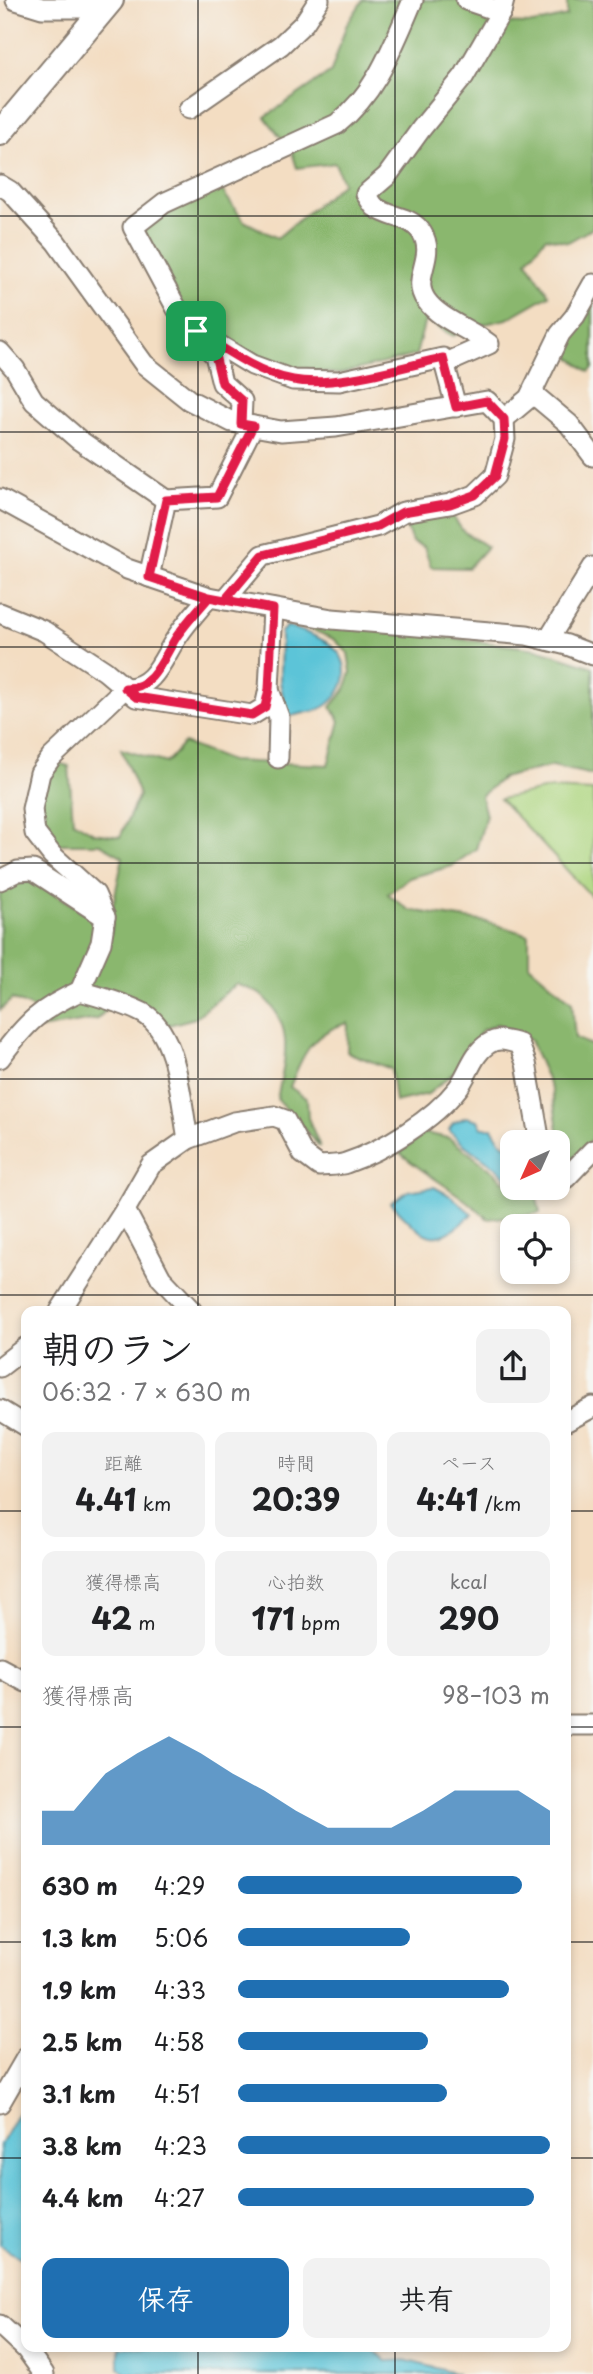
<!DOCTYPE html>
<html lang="ja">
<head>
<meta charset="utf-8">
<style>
	:root { --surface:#fff; --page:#f2f2f2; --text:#202124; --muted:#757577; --accent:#1f6fb2 }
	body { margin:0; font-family:"Playpen Sans","Klee One",sans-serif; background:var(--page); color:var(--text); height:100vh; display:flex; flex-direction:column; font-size:26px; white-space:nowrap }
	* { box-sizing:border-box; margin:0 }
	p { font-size:23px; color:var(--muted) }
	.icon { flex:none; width:38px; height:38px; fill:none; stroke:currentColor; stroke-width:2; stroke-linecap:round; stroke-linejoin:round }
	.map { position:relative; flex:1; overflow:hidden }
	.details { position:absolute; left:21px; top:1306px; width:550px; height:1046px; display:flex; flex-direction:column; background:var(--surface); border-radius:14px; box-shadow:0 4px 10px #0003 }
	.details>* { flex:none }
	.needle { width:46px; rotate:225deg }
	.buttons { position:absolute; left:500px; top:1130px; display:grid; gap:14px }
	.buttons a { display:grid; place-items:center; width:70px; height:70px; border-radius:14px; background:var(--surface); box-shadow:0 4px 10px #0003; font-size:35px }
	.pin { position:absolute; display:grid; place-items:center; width:60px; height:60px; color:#fff; margin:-30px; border-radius:14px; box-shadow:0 4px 10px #0006 }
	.round { display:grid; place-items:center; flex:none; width:74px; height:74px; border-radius:14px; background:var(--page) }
	.head { display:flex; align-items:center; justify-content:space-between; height:119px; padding:0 21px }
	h1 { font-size:38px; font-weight:700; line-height:52px }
	.figures { display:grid; grid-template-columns:repeat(3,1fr); gap:10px; height:119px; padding:7px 21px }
	.figures div { display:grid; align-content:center; border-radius:14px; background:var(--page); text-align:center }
	.figures b { font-size:30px; font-weight:700 }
	.figures small { font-size:19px; font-weight:400 }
	.figures p { font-size:19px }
	.chart { height:196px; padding:14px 21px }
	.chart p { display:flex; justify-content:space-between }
	.chart svg { width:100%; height:126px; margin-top:7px; fill:var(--accent); opacity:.7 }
	.action { display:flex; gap:14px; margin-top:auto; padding:14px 21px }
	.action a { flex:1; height:80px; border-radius:14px; background:var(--accent); color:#fff; font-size:28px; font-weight:700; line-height:80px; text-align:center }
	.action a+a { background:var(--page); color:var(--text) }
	ul { padding:0 21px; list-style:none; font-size:23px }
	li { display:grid; grid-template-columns:112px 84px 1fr; align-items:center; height:52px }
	li i { height:18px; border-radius:9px; background:var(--accent) }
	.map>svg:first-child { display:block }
	.green { fill:#aed680; stroke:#65794e; stroke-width:2 }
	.forest { fill:#8ab76e; stroke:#536a45; stroke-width:2 }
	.water { fill:#5cc4d8; stroke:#3c707a; stroke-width:2 }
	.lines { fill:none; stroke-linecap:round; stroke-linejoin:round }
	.minor-casing { stroke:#887c6f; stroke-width:23 }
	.major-casing { stroke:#887c6f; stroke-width:28 }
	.minor { stroke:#fff; stroke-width:19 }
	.major { stroke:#fff; stroke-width:24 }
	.route-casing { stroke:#fff; stroke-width:14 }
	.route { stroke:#e11d48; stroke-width:9 }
	.grid { fill:none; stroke:#1c1c1c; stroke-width:2; stroke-opacity:0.55 }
</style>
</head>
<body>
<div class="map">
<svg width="593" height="2374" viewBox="0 0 593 2374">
	<rect width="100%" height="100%" fill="#f6f6f2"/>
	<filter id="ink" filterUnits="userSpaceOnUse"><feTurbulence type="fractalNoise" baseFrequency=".0143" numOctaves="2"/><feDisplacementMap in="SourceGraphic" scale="14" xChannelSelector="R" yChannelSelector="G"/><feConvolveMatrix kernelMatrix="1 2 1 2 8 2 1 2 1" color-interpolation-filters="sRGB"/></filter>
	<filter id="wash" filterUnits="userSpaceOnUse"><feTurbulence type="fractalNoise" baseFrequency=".00686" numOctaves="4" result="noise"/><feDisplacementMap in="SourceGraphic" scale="28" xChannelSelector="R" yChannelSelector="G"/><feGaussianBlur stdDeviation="1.57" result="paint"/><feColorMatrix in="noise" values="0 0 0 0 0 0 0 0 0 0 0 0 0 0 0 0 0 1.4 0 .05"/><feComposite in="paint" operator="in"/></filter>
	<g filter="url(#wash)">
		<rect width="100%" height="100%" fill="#f3ddc2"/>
		<path class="green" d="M 548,789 L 593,791 L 593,898 L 500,799 Z"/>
		<g class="forest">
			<path d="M 363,0 L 496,0 L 487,23 L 533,24 L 567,16 L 567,0 L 593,0 L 593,228 L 568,242 L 546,237 L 527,261 L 549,295 L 507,319 L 476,326 L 453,336 L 425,320 L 416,355 L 339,374 L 284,368 L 241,349 L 195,321 L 179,301 L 143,229 L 218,185 L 244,221 L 277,238 L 343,183 L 335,163 L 297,168 L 292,152 L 265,117 L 331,72 L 346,26 Z"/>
			<path d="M 593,305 L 593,368 L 589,372 L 565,353 Z"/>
			<path d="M 449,511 L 463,531 L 487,547 L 468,568 L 431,567 L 424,547 L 412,542 L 404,521 Z"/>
			<path d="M 303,626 L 367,627 L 537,649 L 593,667 L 593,775 L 552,766 L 502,778 L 481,796 L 486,816 L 476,849 L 452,866 L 409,878 L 388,894 L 409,910 L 487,922 L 529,935 L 529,965 L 572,1002 L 575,1038 L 593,1046 L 593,1137 L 578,1158 L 562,1155 L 552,1091 L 530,1040 L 497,1024 L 482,1030 L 457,1070 L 428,1094 L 395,1102 L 391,1069 L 347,1052 L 348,1023 C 312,1032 303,1054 290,1087 L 307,1099 L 308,1118 L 320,1147 L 277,1099 C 285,1060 296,1025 261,995 C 255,990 243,987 236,984 L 195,1018 L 169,1025 L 144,1004 L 121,996 L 97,1019 L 41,1029 L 32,1008 L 12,999 L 0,1010 L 0,892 L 16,884 L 34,881 L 81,910 L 111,933 L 113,905 L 123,857 L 100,844 L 56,844 L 43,824 L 40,790 L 54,762 L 69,766 L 73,821 L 94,833 L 120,837 L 139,795 L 121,749 L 166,763 L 184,743 L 230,761 L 328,765 L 340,721 L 331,707 L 345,690 L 351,672 L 348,653 L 334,639 Z"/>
			<path d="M 424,1133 L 449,1138 L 494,1172 L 514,1191 L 521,1188 L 535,1188 L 540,1213 L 488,1219 C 461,1193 428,1177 400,1153 Z"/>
		</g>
		<g class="water">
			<path d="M 287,626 C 313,635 352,645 344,681 C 342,690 333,702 324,707 C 315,712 302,713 292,716 L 287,715 L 280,682 L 281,632 Z"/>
			<path d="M 466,1117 L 478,1120 L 482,1128 L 492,1128 L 501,1142 L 513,1150 L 513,1183 L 510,1183 C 494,1159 466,1152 449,1130 L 453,1123 Z"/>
			<path d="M 434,1187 L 451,1196 L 472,1214 C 432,1252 425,1237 391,1203 L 408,1191 Z"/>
			<path d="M 26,2099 L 26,2261 L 0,2246 L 0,2145 Z"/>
			<path d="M 119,2347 L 369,2347 L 386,2361 L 405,2360 L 458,2374 L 126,2374 L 119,2368 Z"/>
		</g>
	</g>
	<g filter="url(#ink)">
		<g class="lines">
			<defs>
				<g id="minor">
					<path d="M 16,0 L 42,8 L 105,8"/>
					<path d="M 413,0 C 393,46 377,92 337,124 L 164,203 L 133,227 L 177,309 L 196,331 L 252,365 L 293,380 L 339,381 L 443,358 L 456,407"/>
					<path d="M 466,0 L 501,12"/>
					<path d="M 189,109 L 281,45 L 304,23 L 319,0"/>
					<path d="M 0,185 L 10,191 L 56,242 L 144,364 L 189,400 L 232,422 L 281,431 L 336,427 L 487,401 L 504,419 L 505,439 L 495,476 L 475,495 L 450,504 L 403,512 L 378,526 L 263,555 L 225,600"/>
					<path d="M 201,342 L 215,355 L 222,383 L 242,401 L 241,423"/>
					<path d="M 0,352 L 15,369 L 34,401 L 79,440 L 166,500"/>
					<path d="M 444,364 L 489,344 C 470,329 439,319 426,300 C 410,278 437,257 422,233 C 411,215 391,219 375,207 C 372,204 369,198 366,194 L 387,176 L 421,129 L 464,76 L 501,12 L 504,0"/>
					<path d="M 532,393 L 569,424 L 593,456"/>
					<path d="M 504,419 L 529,398 L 560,334 L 575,316 L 593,284"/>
					<path d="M 0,499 L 127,569 L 209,597 L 332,619 L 527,635 L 567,645 L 593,655"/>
					<path d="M 149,577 L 166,500 L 217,497 L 253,426"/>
					<path d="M 0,613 L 44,631 L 105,671 L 136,697 L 252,715 L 265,707 L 269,689 L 273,609"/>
					<path d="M 548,640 L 593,567"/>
					<path d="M 269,690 L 279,717 L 278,758"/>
					<path d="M 0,880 L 18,871 L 33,870 L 105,917"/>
					<path d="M 80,991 L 101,943 L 105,917 L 95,894 L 52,855 L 35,833 L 32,809 L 40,773 L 51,758 L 125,688 C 155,689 163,657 177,637 C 186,623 198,610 209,597"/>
					<path d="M 0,1058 C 26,1023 40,1009 80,991 C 101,997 124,1003 143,1013 C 178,1033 181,1103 188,1139"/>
					<path d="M 558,1176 L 566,1178 L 593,1150"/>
					<path d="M 125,1210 L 161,1278 L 192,1311"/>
					<path d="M 60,1311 L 125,1210 L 151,1165 L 188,1139 L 234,1122 L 274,1116 L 285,1120 L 303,1154 L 319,1166 C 328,1165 338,1166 346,1163 C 384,1150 433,1120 458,1088 C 468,1075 473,1053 488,1044 C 499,1037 508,1041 519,1044 L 526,1063 L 540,1143"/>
					<path d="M 0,1367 L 26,1347"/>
					<path d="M 0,1410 L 26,1426"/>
					<path d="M 565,1422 L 593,1407"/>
					<path d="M 0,1668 L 26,1682"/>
					<path d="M 565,1725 L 593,1725"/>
					<path d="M 0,2103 L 26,2058"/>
					<path d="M 0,2325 L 26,2349 L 44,2374"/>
				</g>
				<path id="major" d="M 0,133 L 111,0"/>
			</defs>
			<use href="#minor" class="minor-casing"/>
			<use href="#major" class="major-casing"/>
			<use href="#minor" class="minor"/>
			<use href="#major" class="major"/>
		</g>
	</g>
	<g class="lines" filter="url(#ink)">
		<defs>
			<path id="route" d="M 196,331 L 201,341 L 215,355 L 222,383 L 242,401 L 241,424 L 253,426 L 217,497 L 166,500 L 149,577 L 209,597 L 273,609 L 269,689 L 265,707 L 252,715 L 136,697 L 125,688 C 155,689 163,657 177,636 C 186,623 198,610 209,597 L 225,600 L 263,555 L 378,526 L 403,512 L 450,504 L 475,495 L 495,476 L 505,439 L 504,419 L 487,401 L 456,407 L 443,358 C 400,367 335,388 293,380 C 259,374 224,349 196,331"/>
		</defs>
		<use href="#route" class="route-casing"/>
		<use href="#route" class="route"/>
	</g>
	<path class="grid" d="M 198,0 L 198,1311M 395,0 L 395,1311M 0,216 L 593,216M 0,432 L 593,432M 0,647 L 593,647M 0,863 L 593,863M 0,1079 L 593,1079M 0,1295 L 593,1295M 0,1511 L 26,1511M 565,1511 L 593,1511M 0,1727 L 26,1727M 565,1727 L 593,1727M 0,1942 L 26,1942M 565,1942 L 593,1942M 0,2158 L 26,2158M 565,2158 L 593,2158M 198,2347 L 198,2374M 395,2347 L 395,2374"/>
</svg>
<div class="buttons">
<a><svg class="needle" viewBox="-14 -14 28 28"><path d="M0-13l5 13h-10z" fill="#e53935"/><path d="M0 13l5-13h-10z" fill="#757577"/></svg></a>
<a><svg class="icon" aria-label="locate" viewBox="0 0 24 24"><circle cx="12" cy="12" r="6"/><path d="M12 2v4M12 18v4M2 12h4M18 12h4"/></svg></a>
</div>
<div class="pin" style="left:196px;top:331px;background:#1e9e55"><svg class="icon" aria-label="arrive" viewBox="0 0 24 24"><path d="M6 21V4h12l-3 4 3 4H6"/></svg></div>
<section class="details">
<div class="head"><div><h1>朝のラン</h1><p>06:32 · 7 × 630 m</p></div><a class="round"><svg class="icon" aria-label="share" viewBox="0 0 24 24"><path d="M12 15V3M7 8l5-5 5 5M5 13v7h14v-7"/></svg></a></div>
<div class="figures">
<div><p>距離</p><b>4.41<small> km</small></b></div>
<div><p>時間</p><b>20:39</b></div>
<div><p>ペース</p><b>4:41<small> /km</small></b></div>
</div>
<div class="figures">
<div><p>獲得標高</p><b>42<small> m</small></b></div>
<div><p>心拍数</p><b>171<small> bpm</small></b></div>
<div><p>kcal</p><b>290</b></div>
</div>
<div class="chart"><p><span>獲得標高</span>98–103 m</p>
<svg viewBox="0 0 160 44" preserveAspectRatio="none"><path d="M0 44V32L10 32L20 19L30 12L40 6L50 12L60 19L70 25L80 32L90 38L100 38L110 38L120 32L130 25L140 25L150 25L160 32V44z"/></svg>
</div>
<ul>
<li><b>630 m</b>4:29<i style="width:91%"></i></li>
<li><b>1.3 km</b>5:06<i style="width:55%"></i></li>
<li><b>1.9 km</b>4:33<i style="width:87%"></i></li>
<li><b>2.5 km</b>4:58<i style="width:61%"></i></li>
<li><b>3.1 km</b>4:51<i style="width:67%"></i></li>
<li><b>3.8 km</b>4:23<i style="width:100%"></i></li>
<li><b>4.4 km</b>4:27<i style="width:95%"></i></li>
</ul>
<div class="action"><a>保存</a><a>共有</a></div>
</section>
</div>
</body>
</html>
